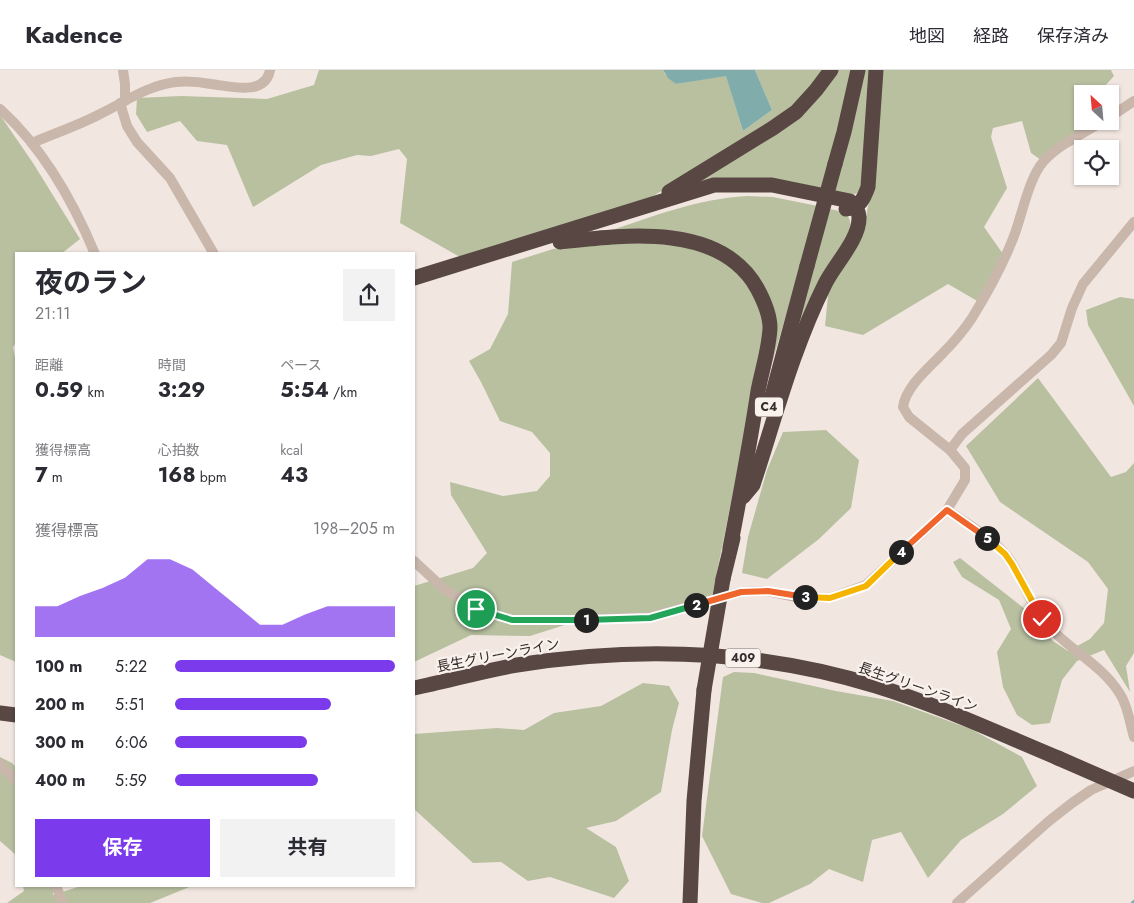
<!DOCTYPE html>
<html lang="ja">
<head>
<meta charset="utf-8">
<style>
	:root { --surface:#fff; --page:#f2f2f3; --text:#2b2b33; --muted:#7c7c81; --line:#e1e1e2; --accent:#7c3aed }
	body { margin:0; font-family:Jost,"Noto Sans JP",sans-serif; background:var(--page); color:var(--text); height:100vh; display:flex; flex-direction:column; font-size:19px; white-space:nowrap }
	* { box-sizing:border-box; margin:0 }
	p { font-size:16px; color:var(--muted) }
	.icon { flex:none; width:28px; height:28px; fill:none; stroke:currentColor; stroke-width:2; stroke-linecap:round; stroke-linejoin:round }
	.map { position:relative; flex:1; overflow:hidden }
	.drawer { position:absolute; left:15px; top:182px; width:400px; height:635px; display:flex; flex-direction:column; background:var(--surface); border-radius:0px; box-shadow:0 1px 4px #0004 }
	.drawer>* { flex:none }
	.needle { width:32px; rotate:334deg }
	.tools { position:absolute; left:1074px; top:15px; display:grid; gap:10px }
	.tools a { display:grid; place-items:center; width:45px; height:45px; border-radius:0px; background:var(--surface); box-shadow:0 1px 4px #0004; font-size:25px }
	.pin { position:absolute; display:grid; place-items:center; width:42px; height:42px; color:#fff; margin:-21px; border:2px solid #fff; border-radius:50%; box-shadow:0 1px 5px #0007 }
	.km { position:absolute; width:25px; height:25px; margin:-12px; border-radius:50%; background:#222; color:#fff; font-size:14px; line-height:25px; text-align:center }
	.round { display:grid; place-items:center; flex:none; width:52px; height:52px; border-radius:0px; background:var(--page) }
	.overview { display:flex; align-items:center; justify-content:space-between; height:85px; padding:0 20px }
	h1 { font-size:28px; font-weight:700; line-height:38px }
	.stats { display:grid; grid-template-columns:repeat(3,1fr); gap:8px; height:85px; padding:5px 20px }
	.stats div { display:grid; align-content:center }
	.stats b { font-size:21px; font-weight:700 }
	.stats small { font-size:14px; font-weight:400 }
	.stats p { font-size:14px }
	.chart { height:140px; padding:10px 20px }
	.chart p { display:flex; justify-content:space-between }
	.chart svg { width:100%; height:90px; margin-top:5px; fill:var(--accent); opacity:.7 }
	.button { display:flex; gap:10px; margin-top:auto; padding:10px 20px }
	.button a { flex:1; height:58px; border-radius:0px; background:var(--accent); color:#fff; font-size:20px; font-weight:700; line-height:58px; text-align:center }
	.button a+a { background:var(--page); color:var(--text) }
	ul { padding:0 20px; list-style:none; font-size:16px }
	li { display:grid; grid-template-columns:80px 60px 1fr; align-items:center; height:38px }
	li i { height:12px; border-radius:6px; background:var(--accent) }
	header { display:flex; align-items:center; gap:30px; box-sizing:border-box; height:70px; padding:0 25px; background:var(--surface); border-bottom:1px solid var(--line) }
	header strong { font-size:24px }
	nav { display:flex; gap:28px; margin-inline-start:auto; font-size:18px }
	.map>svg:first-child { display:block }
	.green { fill:#b8c0a0 }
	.water { fill:#80adab }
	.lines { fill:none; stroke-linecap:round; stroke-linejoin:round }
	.stream { stroke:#80adab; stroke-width:2.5 }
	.minor { stroke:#c9b7ac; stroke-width:10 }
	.highway { stroke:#584742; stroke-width:15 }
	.highway-bridge { stroke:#584742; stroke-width:15 }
	.split-1-casing { stroke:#fff; stroke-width:10 }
	.split-2-casing { stroke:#fff; stroke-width:10 }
	.split-3-casing { stroke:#fff; stroke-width:10 }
	.split-4-casing { stroke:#fff; stroke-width:10 }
	.split-5-casing { stroke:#fff; stroke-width:10 }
	.split-6-casing { stroke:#fff; stroke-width:10 }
	.split-1 { stroke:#22a559; stroke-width:6 }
	.split-2 { stroke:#22a559; stroke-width:6 }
	.split-3 { stroke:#f0652b; stroke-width:6 }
	.split-4 { stroke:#f5b400; stroke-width:6 }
	.split-5 { stroke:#f0652b; stroke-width:6 }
	.split-6 { stroke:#f5b400; stroke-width:6 }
	.labels { text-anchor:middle; stroke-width:4.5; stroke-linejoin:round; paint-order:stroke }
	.shield { fill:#f9f2ec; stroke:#726865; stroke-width:1 }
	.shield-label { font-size:12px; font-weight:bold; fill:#382d2b }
	.street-label { font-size:14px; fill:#382d2b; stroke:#f9f2ec }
</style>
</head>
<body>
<header>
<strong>Kadence</strong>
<nav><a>地図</a><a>経路</a><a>保存済み</a></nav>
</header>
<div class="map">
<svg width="1134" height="833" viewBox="0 0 1134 833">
	<rect width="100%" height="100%" fill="#f2e7e0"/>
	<g class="green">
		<path d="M 319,0 L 663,0 L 665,4 L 676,14 L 726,5 L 743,61 L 772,40 L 755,0 L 826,0 L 781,47 L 650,128 L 460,187 L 400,153 L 407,89 L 399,79 L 371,86 L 357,85 L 321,95 L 253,137 L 227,75 L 197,71 L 180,51 L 147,62 L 136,44 L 137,28 L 181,26 L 267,29 L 314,15 Z"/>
		<path d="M 836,0 L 851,0 L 843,40 L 822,120 L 691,113 L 763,70 Z"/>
		<path d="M 864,0 L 870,0 L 861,121 L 851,126 L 833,124 Z"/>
		<path d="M 879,0 L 1111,0 L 1114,6 L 1104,17 L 1105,24 L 1082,24 L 1082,51 L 1095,51 L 1041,90 L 1031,83 L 1022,51 L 993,58 L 991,67 L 1007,118 L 984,157 L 1003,184 L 979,232 L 948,214 L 863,265 L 825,256 L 829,215 L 866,147 L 871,120 Z"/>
		<path d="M 0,45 L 33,93 L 80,169 L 61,184 L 16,184 L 16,273 L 13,277 L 16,293 L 16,592 L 0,585 Z"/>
		<path d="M 747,126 L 773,127 L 818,136 L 767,310 L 772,248 L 728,181 L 603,163 C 652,147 695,129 747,126 Z"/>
		<path d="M 829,139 C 845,142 851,143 851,161 L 793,279 L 796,254 Z"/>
		<path d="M 632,170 L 694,176 L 730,192 L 760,234 L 764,268 L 712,527 L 655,543 L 593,546 L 530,566 L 471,565 L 414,592 L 414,516 L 473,498 L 487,483 L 451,425 L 450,412 L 503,426 L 537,421 L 550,406 L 550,383 L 532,362 L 500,351 L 481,312 L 469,291 L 490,279 L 508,244 L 512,192 L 553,179 L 589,173 Z"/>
		<path d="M 1120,227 L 1134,229 L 1134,336 L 1088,255 L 1086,240 Z"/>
		<path d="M 1038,308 L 1111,407 L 1126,402 L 1134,393 L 1134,583 L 1126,596 L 1130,622 L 1104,580 L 1077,591 L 1062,610 L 1050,653 L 1032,655 L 1017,645 L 1003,617 L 997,582 L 1011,559 L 999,530 L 962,507 L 953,492 L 960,488 L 1030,543 L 1053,571 L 1068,581 L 1090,569 L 1104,553 L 1108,519 L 1088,492 L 1000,432 L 966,376 Z"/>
		<path d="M 826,360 L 859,390 L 851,438 L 819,469 L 767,509 L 742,503 L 748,467 L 767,400 L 783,362 Z"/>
		<path d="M 734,602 L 754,603 L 836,621 L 893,631 L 971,659 L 1022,687 L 1037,716 L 1003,744 L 961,770 L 928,808 L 901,762 L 872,770 L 863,812 L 829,799 L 810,814 L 769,833 L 762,833 L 731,824 L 702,766 L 723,607 Z"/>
		<path d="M 643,613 L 669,616 L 679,633 L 672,660 L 661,722 L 616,751 L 586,758 L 616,777 L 629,811 L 614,828 L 550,807 L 528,811 L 501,792 L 473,793 L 414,739 L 414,664 L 497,658 L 524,660 L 554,643 L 601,636 Z"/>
		<path d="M 0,687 L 12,693 L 16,697 L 16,785 L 0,771 Z"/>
		<path d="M 23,816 L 53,816 L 53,825 L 81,816 L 192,816 L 150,833 L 7,833 L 24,821 Z"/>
	</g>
	<path class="water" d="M 663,0 L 755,0 L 772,40 L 743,61 L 726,6 L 676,14 L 668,8 Z"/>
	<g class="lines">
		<path class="stream" d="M 1132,833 L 1134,831"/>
		<g class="minor">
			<path d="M 123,0 L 125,14 L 125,31"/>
			<path d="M 120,33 L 127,56 L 137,72 L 170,108 L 214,184"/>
			<path d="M 0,39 C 43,78 73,131 95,184"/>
			<path d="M 1110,47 L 1134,31"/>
			<path d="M 32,73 C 55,63 80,55 102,43 C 126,31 149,15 176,12 C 187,11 200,12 211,14 C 229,16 265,27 270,0"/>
			<path d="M 950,380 L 962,364 L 1051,285 L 1061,273 L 1072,238 L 1083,214 L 1134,152"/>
			<path d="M 947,440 C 969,455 997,470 1012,493 C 1023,511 1030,533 1043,550 C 1065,578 1101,593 1120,624 C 1128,636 1130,654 1134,667"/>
			<path d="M 414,491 L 443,518 L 476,539 L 512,550 L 567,550 L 650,547 L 741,522 L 767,521 L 796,527 L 830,528 L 866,515 L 947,440 L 965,410 L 965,398 L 950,380 L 909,347 L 903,337 C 906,316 929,298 943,283 C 953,273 964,260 972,248 C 988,222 1003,195 1014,166 C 1022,145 1029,108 1043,92 C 1059,74 1083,64 1103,51"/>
			<path d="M 0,694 L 16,711"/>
			<path d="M 56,816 L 63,833"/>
			<path d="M 957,833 L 1049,751 L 1072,733 L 1091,720 L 1134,701"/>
		</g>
		<g class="highway">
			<path d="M 835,94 L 844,62 L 858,0"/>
			<path d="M 669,122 L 773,58 L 796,42 L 816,20 L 831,0"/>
			<path d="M 846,139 C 860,138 864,128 868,117 L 876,0"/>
			<path d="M 560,172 C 623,165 720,152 757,218 C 763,229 770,245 770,258 C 769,279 762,300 758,321 C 750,374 740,426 730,478"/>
			<path d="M 414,208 L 714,115 L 772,115 L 850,131 C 854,136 859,140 859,147 C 860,169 834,195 825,214 C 793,278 775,348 753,415 L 743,427"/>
			<path d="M 769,337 L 807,196"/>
			<path d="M 723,509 L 733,468"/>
			<path d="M 414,618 C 448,611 482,601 517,595 C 637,576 759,580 876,616 C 938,635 998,663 1058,688"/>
			<path d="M 0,643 L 16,645"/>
			<path d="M 690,833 L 694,731 L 704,620"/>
		</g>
		<g class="highway-bridge">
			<path d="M 807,196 L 835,94"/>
			<path d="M 704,620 L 723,509"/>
			<path d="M 1058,688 L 1134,721"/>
		</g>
	</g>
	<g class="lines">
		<defs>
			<path id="split-1" d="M 476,539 L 512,550 L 586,550"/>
			<path id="split-2" d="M 586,550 L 650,548 L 696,535"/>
			<path id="split-3" d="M 696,535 L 741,522 L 768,521 L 805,527"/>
			<path id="split-4" d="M 805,527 L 830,528 L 866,516 L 901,482"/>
			<path id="split-5" d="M 901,482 L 947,440 L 987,468"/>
			<path id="split-6" d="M 987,468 L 1005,484 L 1012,494 L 1042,549"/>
		</defs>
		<use href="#split-1" class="split-1-casing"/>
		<use href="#split-2" class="split-2-casing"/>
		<use href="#split-3" class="split-3-casing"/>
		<use href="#split-4" class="split-4-casing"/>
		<use href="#split-5" class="split-5-casing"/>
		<use href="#split-6" class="split-6-casing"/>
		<use href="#split-1" class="split-1"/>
		<use href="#split-2" class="split-2"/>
		<use href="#split-3" class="split-3"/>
		<use href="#split-4" class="split-4"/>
		<use href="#split-5" class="split-5"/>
		<use href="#split-6" class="split-6"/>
	</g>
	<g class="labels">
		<g class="shield">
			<rect x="755" y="327.5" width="28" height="19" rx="4"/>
			<rect x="725.5" y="578.5" width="35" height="19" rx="4"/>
		</g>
		<g class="shield-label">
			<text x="769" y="341">C4</text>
			<text x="743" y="592">409</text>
		</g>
		<g class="street-label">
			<text transform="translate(498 585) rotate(-11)" y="5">長生グリーンライン</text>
			<text transform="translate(918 617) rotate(19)" y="5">長生グリーンライン</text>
		</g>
	</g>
</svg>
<div class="tools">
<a><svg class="needle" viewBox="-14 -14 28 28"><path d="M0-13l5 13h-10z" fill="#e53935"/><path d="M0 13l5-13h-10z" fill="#7c7c81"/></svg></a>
<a><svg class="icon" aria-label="locate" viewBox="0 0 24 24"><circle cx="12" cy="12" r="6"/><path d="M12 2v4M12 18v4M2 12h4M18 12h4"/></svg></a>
</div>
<div class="pin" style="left:476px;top:539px;background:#1e9e55"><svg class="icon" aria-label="arrive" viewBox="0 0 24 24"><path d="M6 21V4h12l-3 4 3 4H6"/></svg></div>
<div class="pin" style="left:1042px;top:549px;background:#d93025"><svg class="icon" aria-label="check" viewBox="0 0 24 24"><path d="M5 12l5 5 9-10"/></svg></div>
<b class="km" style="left:586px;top:550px">1</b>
<b class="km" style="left:696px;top:535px">2</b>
<b class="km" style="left:805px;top:527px">3</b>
<b class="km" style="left:901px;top:482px">4</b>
<b class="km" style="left:987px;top:468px">5</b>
<section class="drawer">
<div class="overview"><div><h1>夜のラン</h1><p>21:11</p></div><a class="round"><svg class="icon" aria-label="share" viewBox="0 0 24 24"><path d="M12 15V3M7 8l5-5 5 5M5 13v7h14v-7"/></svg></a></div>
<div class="stats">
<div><p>距離</p><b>0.59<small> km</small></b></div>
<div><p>時間</p><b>3:29</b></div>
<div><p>ペース</p><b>5:54<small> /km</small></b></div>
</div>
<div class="stats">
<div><p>獲得標高</p><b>7<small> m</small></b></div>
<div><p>心拍数</p><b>168<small> bpm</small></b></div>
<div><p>kcal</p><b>43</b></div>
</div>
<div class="chart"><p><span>獲得標高</span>198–205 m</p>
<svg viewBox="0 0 160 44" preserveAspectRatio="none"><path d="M0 44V29L10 29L20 24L30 20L40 15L50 6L60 6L70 11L80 20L90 29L100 38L110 38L120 33L130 29L140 29L150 29L160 29V44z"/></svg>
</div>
<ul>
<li><b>100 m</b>5:22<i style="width:100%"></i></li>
<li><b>200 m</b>5:51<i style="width:71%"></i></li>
<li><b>300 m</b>6:06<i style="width:60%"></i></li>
<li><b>400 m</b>5:59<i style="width:65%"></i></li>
</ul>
<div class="button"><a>保存</a><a>共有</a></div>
</section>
</div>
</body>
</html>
